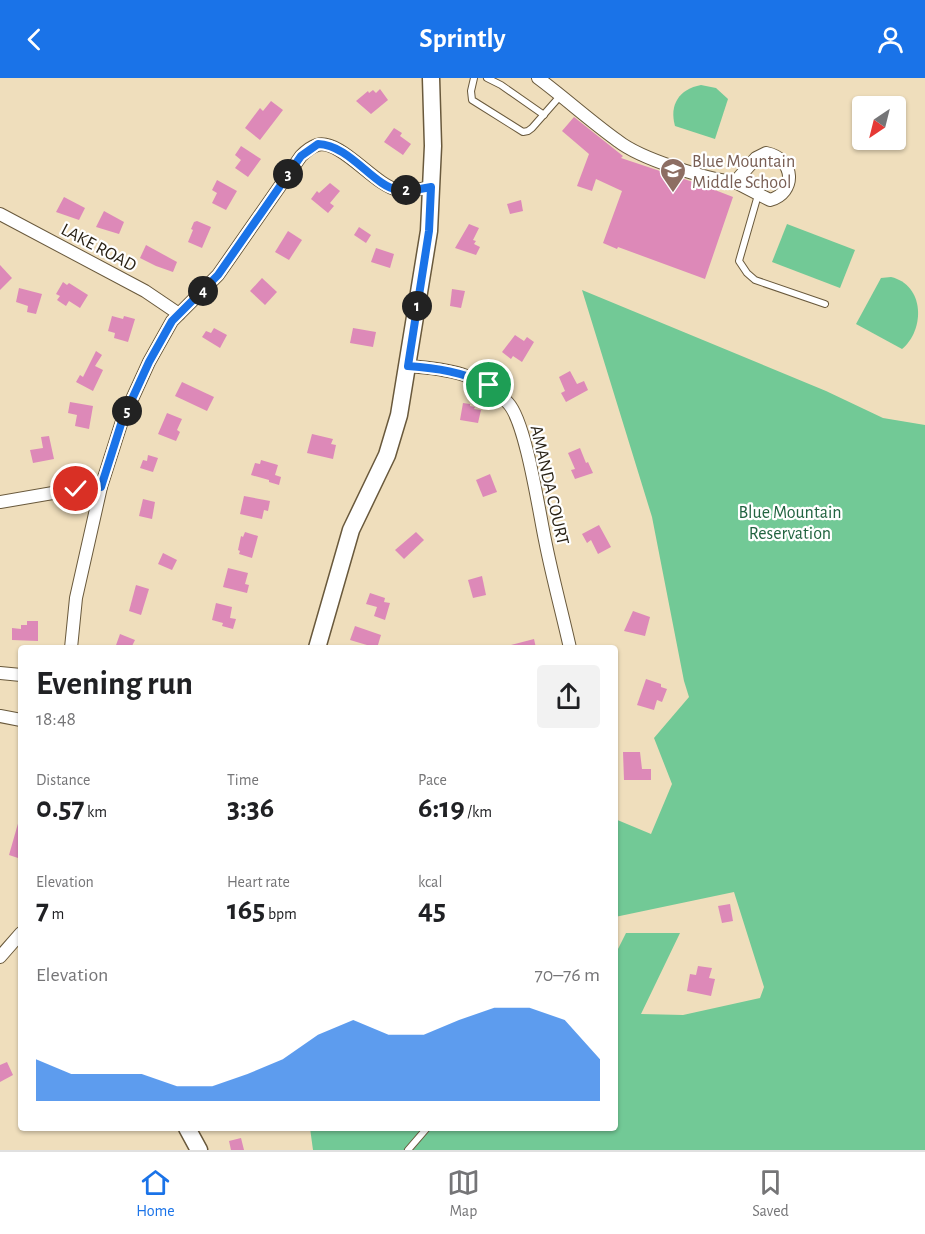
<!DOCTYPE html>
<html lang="en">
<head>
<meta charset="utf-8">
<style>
	:root { --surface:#fff; --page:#f2f2f2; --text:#202124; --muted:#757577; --line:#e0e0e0; --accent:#1a73e8 }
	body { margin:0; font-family:"Alegreya Sans",sans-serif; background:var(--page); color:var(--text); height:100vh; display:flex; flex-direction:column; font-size:22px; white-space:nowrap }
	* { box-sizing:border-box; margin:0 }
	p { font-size:20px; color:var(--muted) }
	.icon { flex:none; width:33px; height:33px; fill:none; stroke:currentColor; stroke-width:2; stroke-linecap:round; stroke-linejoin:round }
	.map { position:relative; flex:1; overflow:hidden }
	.sheet { position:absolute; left:18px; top:567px; width:600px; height:486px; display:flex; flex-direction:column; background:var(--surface); border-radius:6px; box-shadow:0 2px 4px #0004 }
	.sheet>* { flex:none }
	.needle { width:39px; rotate:215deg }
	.buttons { position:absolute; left:852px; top:18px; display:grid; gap:12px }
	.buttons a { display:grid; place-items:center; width:54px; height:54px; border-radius:6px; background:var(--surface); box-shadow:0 2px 4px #0004; font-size:30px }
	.pin { position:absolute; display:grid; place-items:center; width:51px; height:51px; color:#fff; margin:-26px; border:3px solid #fff; border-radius:50%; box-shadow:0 2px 6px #0007 }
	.km { position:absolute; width:30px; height:30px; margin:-15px; border-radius:50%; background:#222; color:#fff; font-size:16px; line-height:30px; text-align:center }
	.round { display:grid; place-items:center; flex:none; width:63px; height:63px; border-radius:6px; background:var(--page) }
	.summary { display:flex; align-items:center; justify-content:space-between; height:102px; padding:0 18px }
	h1 { font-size:33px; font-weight:700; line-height:45px }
	.stats { display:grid; grid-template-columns:repeat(3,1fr); gap:9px; height:102px; padding:6px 18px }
	.stats div { display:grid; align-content:center }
	.stats b { font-size:30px; font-weight:700 }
	.stats small { font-size:16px; font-weight:400 }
	.stats p { font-size:16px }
	.chart { height:168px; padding:12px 18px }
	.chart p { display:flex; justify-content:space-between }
	.chart svg { width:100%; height:108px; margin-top:6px; fill:var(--accent); opacity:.7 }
	header { display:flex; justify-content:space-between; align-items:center; height:78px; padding:0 18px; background:var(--accent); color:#fff; font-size:27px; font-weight:700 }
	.dock { display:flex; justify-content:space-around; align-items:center; height:84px; border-top:2px solid var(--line); background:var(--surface); font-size:16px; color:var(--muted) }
	.dock a { display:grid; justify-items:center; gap:3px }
	.dock .current { color:var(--accent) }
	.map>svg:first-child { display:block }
	.green { fill:#72c996 }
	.building { fill:#dd89b8 }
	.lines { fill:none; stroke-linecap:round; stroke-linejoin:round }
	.lane-casing { stroke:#69593c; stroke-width:8 }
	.street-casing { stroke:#69593c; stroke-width:14 }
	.secondary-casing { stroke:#69593c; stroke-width:19 }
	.lane { stroke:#fff; stroke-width:6 }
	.street { stroke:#fff; stroke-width:12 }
	.secondary { stroke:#fff; stroke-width:16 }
	.route-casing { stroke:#fff; stroke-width:12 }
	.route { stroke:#1a73e8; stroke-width:8 }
	.labels { text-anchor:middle; stroke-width:4.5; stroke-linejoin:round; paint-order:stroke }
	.education-label { font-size:18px; fill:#785e54; stroke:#fff; text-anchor:start }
	.street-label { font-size:18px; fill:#292216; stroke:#fff }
	.park-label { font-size:18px; fill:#226441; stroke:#fff }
</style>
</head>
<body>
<header><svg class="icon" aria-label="back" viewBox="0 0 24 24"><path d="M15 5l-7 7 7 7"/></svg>Sprintly<svg class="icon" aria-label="person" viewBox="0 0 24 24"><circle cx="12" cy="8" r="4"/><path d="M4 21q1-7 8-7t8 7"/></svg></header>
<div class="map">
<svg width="925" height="1072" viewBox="0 0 925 1072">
	<rect width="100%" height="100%" fill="#efdebc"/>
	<g class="green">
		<path d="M 701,7 L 716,10 L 728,21 L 715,61 L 675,48 C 669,27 679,11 701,7 Z"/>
		<path d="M 787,146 L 855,172 L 840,210 L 772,184 Z"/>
		<path d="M 891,199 C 925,207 925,252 902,271 L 856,246 L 881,200 Z"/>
		<path d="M 582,212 L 826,313 L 883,340 L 925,347 L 925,1072 L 313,1072 L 310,1050 L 615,1050 L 615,877 L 626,855 L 680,855 L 641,936 L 683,937 L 760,920 L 764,909 L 734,814 L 615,839 L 615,741 L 651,756 L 672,706 L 654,660 L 689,619 L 684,603 L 652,439 Z"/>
	</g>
	<g class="building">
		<path d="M 380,11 L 388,22 L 371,36 L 356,23 L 368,13 L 369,15 L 373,12 L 376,15 Z"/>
		<path d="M 271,23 L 283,32 L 260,62 L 245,50 L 260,30 L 263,33 Z"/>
		<path d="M 574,39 L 623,78 L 621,80 L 702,107 L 733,119 L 705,201 L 618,169 L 617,171 L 603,165 L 622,113 L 596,101 L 592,113 L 577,108 L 589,76 L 562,53 Z"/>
		<path d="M 394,50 L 402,55 L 400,58 L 411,66 L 403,77 L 384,64 Z"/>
		<path d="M 241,68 L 261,81 L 248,99 L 235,90 L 241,82 L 235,77 Z"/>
		<path d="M 217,102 L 237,113 L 226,132 L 212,125 L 217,115 L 212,112 Z"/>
		<path d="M 330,105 L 340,113 L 330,125 L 334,128 L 328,135 L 311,121 L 317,113 L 319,115 Z"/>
		<path d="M 64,119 L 85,130 L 79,142 L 56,134 Z"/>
		<path d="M 521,122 L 523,133 L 510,136 L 507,126 Z"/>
		<path d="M 104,133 L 124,144 L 119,156 L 96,149 Z"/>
		<path d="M 197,143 L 211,149 L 202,170 L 188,164 L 193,152 L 191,151 L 194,144 Z"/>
		<path d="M 469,146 L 479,150 L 473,162 L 476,163 L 474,166 L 480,169 L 476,177 L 455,170 Z"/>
		<path d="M 359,149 L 371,157 L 366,165 L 354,157 Z"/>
		<path d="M 288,153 L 302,162 L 289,182 L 275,174 Z"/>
		<path d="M 146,167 L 177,184 L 173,194 L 156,188 L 140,180 Z"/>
		<path d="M 376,170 L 394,176 L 390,190 L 371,184 Z"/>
		<path d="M 0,187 L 12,200 L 0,212 Z"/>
		<path d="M 262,200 L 277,214 L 265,227 L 250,213 Z"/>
		<path d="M 63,204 L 67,207 L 69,205 L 88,217 L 80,230 L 69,223 L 66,228 L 57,222 L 60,218 L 56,216 Z"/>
		<path d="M 19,210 L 42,216 L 36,236 L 27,234 L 28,228 L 16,224 Z"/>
		<path d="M 452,211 L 465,213 L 461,230 L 450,228 Z"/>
		<path d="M 112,238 L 123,241 L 124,238 L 135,241 L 128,264 L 114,260 L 115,255 L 108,253 Z"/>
		<path d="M 214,250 L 227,257 L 220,270 L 202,259 L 206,253 L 211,255 Z"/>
		<path d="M 353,250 L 376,254 L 373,269 L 350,265 Z"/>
		<path d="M 515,257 L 524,263 L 527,259 L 534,264 L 522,284 L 513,278 L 511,281 L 502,274 Z"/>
		<path d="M 96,273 L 102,277 L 95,288 L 103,292 L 93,313 L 76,304 L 80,297 L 83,299 Z"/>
		<path d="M 570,293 L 577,306 L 584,303 L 588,312 L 566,324 L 561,315 L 565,313 L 559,299 Z"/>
		<path d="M 182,304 L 214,319 L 207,333 L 175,318 Z"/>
		<path d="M 70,324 L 93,328 L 89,351 L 75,348 L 77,337 L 68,335 Z"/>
		<path d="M 463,325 L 470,326 L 470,328 L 475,329 L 474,331 L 481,332 L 478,345 L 460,342 Z"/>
		<path d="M 167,335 L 182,341 L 177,352 L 180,354 L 176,363 L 158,356 Z"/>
		<path d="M 312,356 L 333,361 L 331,366 L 336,367 L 333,381 L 307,375 Z"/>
		<path d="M 49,358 L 54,381 L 33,385 L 30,372 L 43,370 L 41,359 Z"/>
		<path d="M 580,370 L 586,385 L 588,384 L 593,395 L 575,401 L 571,392 L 575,391 L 568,375 Z"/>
		<path d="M 148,377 L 158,380 L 153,394 L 140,390 L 143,382 L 147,383 Z"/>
		<path d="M 261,382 L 278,387 L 275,397 L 281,399 L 279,407 L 269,404 L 269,402 L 251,397 L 255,385 L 260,386 Z"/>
		<path d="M 490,396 L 497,414 L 483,419 L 476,402 Z"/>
		<path d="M 244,418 L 270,423 L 268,433 L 264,432 L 262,441 L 240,436 Z"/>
		<path d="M 143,421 L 155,424 L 152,441 L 139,438 Z"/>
		<path d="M 599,447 L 611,469 L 598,476 L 591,462 L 587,465 L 582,456 Z"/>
		<path d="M 245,454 L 258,458 L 252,480 L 239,476 L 240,473 L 238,472 L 241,458 L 243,459 Z"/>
		<path d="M 416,454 L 424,462 L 404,481 L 395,472 Z"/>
		<path d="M 163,475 L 177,482 L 172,492 L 158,486 Z"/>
		<path d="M 228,490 L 248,495 L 245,506 L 249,507 L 247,515 L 223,509 Z"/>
		<path d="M 482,498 L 486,517 L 473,520 L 468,502 Z"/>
		<path d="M 136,507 L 149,511 L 141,537 L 129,533 Z"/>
		<path d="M 370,515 L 385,520 L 384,524 L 390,525 L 385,542 L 374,538 L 377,529 L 366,526 Z"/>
		<path d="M 216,525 L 232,529 L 230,540 L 236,541 L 233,551 L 222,548 L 223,545 L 212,542 Z"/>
		<path d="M 633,533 L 650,539 L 645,558 L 624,553 Z"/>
		<path d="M 27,543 L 38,543 L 38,563 L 12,562 L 12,550 L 21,551 L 21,547 L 27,547 Z"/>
		<path d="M 355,548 L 381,557 L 377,570 L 350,562 Z"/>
		<path d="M 120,556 L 135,562 L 131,570 L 115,570 Z"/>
		<path d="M 534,561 L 536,570 L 511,570 L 511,567 Z"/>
		<path d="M 646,601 L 661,606 L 661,609 L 667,611 L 662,624 L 657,622 L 654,632 L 637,627 Z"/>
		<path d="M 623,674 L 640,674 L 642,691 L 651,691 L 651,702 L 624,702 Z"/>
		<path d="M 19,742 L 21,743 L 21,781 L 9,777 Z"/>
		<path d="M 730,826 L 733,843 L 722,845 L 718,828 Z"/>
		<path d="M 698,888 L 712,890 L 709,900 L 715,901 L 711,918 L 687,913 L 690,896 L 696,897 Z"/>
		<path d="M 7,984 L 13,997 L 0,1004 L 0,987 Z"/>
		<path d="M 241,1060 L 244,1072 L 231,1072 L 229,1063 Z"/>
	</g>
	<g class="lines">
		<defs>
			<g id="lane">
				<path d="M 474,0 L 471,13 L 472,22 L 523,54 L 528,53 L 532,50 L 561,17"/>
				<path d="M 487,0 L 501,7 L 544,37"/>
				<path d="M 758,117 L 739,183 L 747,195 L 755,202 L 825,226"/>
				<path d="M 408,1072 L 427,1050"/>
			</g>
			<g id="street">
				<path d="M 538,0 C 565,20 590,43 618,63 C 641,81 705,101 735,104"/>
				<path d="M 766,75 C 796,81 796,115 770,122 L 735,104 L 756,80 Z"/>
				<path d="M 0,136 L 145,213 L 179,236"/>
				<path d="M 408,288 C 448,291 479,295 508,325 C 526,344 539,434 545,462 C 552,498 562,534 570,570"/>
				<path d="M 0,424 L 76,411 L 101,409"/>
				<path d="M 71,570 L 76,520 L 101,409 L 122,343 L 149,284 L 172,243 L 218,197 L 301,78 C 306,73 311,69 317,67 C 340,60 375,108 398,112 C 408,114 421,111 431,109"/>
				<path d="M 0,595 L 21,597"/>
				<path d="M 0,638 L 21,642"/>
				<path d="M 0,879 L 21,855"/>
			</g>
			<g id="secondary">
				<path d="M 317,570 L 351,452 L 387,377 L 399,337 L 429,153 L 433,68 L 431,0"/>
				<path d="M 187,1050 L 199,1072"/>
			</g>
		</defs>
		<use href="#lane" class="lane-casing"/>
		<use href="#street" class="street-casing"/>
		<use href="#secondary" class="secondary-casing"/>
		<use href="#lane" class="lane"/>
		<use href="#street" class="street"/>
		<use href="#secondary" class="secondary"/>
	</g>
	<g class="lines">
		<defs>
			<path id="route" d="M 76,411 L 101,409 L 122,343 L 149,284 L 172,243 L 218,197 L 301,78 L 318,66 C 350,67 373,108 398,112 C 408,114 421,111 431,109 L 429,153 L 408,288 C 436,290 463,294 489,307"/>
		</defs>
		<use href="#route" class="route-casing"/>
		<use href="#route" class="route"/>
	</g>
	<defs>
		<symbol id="school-pin" viewBox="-11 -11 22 30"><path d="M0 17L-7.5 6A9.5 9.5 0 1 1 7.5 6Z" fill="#8d6e63" stroke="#fff"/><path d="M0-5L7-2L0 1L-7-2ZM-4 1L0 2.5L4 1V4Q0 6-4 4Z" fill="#fff"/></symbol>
	</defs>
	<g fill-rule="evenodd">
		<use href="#school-pin" x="658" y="78" width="30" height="40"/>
	</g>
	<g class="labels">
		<g class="education-label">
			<text x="692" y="89">Blue Mountain<tspan x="692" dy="21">Middle School</tspan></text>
		</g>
		<g class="street-label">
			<text transform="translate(99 169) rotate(28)" y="6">LAKE ROAD</text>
			<text transform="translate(550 407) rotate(77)" y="6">AMANDA COURT</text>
		</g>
		<g class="park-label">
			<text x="790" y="440">Blue Mountain<tspan x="790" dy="21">Reservation</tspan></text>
		</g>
	</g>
</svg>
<div class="buttons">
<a><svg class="needle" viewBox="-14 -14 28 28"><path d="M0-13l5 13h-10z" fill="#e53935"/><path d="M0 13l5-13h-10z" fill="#757577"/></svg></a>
</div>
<div class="pin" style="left:489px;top:307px;background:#1e9e55"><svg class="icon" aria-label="arrive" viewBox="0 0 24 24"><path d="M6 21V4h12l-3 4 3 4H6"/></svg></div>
<div class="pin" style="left:76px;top:411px;background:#d93025"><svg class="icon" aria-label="check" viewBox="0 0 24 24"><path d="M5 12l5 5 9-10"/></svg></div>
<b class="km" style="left:417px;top:228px">1</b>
<b class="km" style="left:406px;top:112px">2</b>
<b class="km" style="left:288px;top:96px">3</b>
<b class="km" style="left:203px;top:213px">4</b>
<b class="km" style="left:127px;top:333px">5</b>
<section class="sheet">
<div class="summary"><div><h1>Evening run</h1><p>18:48</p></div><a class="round"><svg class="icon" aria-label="share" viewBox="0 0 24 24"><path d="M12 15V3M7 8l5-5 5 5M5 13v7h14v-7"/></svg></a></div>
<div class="stats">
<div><p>Distance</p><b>0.57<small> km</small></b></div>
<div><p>Time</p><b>3:36</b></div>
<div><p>Pace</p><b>6:19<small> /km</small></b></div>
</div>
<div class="stats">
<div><p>Elevation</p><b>7<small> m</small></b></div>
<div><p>Heart rate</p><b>165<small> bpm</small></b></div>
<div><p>kcal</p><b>45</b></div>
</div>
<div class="chart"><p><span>Elevation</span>70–76 m</p>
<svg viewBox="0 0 160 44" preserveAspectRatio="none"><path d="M0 44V27L10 33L20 33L30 33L40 38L50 38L60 33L70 27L80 17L90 11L100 17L110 17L120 11L130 6L140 6L150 11L160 27V44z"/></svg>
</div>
</section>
</div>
<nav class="dock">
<a class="current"><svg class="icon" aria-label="home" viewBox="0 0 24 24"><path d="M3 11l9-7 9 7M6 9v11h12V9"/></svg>Home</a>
<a><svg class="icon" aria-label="map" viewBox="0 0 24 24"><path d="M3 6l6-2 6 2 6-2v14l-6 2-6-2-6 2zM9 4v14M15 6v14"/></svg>Map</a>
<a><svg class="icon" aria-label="saved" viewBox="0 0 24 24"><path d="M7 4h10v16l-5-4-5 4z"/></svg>Saved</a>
</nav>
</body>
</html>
